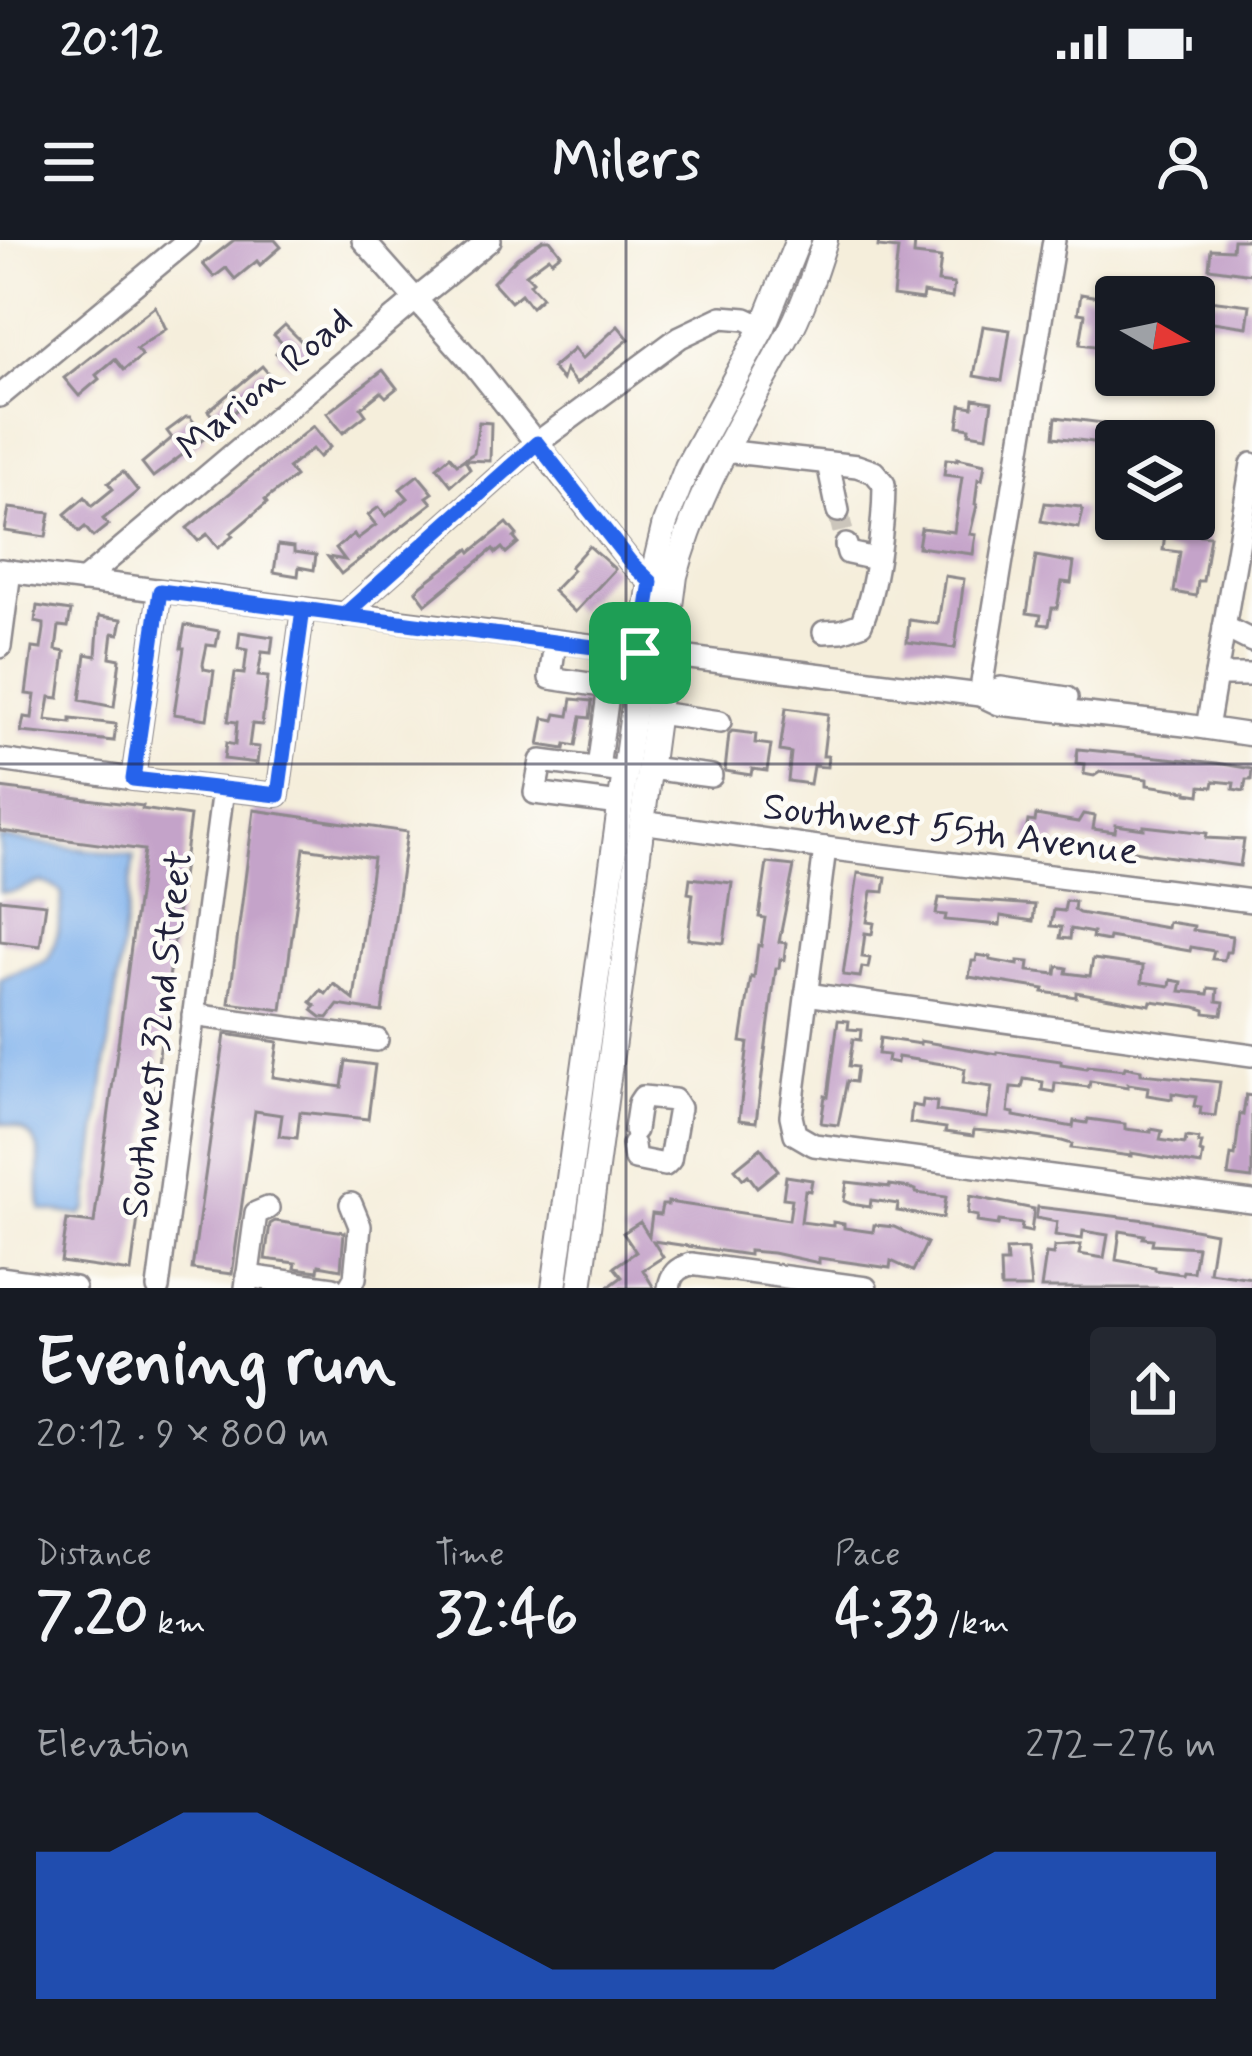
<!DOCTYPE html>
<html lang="en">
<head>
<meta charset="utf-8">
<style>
	:root { --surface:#171b24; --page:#242831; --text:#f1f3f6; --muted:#9ea1a6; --accent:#2563eb }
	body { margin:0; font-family:Mynerve,sans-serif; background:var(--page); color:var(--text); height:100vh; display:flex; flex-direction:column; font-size:45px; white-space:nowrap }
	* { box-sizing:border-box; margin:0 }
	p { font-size:39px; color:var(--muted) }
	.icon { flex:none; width:66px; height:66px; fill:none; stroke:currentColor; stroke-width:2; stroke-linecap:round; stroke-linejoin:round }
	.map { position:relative; height:1048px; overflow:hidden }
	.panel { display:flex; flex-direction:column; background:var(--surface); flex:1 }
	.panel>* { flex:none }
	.needle { width:78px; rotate:99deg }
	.controls { position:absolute; left:1095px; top:36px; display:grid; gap:24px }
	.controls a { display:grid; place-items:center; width:120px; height:120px; border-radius:12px; background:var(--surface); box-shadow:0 3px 9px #0004; font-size:60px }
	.pin { position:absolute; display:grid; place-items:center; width:102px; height:102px; color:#fff; margin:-51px; border-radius:24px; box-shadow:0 6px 18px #0006 }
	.round { display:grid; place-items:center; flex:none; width:126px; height:126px; border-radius:12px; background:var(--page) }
	.overview { display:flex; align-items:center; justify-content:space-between; height:204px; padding:0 36px }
	h1 { font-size:66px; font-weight:700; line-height:90px }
	.figures { display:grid; grid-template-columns:repeat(3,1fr); gap:18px; height:204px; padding:12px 36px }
	.figures div { display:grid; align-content:center }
	.figures b { font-size:60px; font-weight:700 }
	.figures small { font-size:33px; font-weight:400 }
	.figures p { font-size:33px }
	.chart { height:336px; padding:24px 36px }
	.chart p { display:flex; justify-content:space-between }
	.chart svg { width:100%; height:216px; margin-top:12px; fill:var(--accent); opacity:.7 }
	.status { display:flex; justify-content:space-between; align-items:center; height:84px; padding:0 60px; background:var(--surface); direction:ltr }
	.status svg { height:33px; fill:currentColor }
	header { display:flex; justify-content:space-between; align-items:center; height:156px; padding:0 36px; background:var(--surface); font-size:54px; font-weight:700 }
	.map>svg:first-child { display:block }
	.water { fill:#7fb1ec; stroke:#506a94; stroke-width:3 }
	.building { fill:#c4a3c9; fill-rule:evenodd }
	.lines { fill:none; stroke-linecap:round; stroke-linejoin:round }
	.minor-tunnel { stroke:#cbc5bb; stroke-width:21; stroke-dasharray:21 10; stroke-linecap:butt }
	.minor-casing { stroke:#8c888b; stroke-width:26 }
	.major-casing { stroke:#8c888b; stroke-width:28 }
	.minor { stroke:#fff; stroke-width:21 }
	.major { stroke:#fff; stroke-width:24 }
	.route-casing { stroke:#fff; stroke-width:24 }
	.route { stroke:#2563eb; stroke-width:15 }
	.grid { fill:none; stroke:#22223b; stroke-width:3; stroke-opacity:0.55 }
	.labels { text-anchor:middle; stroke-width:9; stroke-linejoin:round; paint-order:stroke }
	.street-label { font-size:39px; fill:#22223b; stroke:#fdfcf7 }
</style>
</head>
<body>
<div class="status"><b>20:12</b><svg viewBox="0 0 49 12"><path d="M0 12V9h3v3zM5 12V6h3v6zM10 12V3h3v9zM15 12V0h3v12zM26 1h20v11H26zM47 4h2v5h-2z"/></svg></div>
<header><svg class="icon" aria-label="menu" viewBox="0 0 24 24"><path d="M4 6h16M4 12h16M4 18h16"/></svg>Milers<svg class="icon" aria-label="person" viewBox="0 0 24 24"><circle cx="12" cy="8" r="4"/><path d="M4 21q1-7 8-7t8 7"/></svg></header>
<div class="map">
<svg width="1252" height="1048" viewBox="0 0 1252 1048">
	<rect width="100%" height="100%" fill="#fdfcf7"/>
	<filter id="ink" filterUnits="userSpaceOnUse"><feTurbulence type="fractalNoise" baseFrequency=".00833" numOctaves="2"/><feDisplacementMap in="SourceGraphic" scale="24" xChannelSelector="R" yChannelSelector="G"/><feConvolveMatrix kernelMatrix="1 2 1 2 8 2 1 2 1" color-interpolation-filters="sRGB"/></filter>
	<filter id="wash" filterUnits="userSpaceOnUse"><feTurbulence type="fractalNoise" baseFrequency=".004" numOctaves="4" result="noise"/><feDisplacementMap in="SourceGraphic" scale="48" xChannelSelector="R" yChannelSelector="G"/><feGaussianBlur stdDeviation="2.7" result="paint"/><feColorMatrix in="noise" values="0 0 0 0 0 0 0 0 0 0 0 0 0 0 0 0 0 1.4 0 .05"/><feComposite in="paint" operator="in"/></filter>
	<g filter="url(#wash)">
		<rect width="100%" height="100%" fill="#f5eedb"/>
		<path class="water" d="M 0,598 L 134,616 L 87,969 L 81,975 L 41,970 C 32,929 58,893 0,883 L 0,739 C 11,733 41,725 46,720 C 56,712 63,666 62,653 C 32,628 31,656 0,652 Z"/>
		<g id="blocks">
			<g class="building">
				<path d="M 234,0 L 275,0 L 281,7 L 260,25 L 257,21 L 235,39 L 226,28 L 214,37 L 203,24 Z"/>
				<path d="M 543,0 L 550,0 L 561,14 L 552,21 L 549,17 L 526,34 L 533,41 L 530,44 L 542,57 L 531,67 L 521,54 L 511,62 L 493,42 L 517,18 Z"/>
				<path d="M 879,0 L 915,0 L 914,15 L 941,18 L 938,42 L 954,44 L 952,58 L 923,53 L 922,60 L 893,56 L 898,9 L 878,7 Z"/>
				<path d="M 1233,0 L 1250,0 L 1248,10 L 1252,11 L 1252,34 L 1209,28 L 1211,9 L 1232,10 Z"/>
				<path d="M 1081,54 L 1116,60 L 1116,109 L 1080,104 L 1085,74 L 1078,73 Z"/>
				<path d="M 1209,60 L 1250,65 L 1247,87 L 1206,81 Z"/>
				<path d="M 155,66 L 166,89 L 136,109 L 142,116 L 124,130 L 115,119 L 96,135 L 99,139 L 79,156 L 64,138 Z"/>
				<path d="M 285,85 L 309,109 L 291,127 L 276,113 L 284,105 L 274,95 Z"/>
				<path d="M 618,86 L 629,99 L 576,144 L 565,130 L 562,140 L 552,128 L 574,109 L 582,119 Z"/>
				<path d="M 983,86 L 1010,90 L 1002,141 L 974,136 Z"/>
				<path d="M 262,126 L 273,139 L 220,184 L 208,171 Z"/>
				<path d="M 383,130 L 397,148 L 386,157 L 381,152 L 361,168 L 366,175 L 343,193 L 327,173 Z"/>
				<path d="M 974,159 L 992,162 L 987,196 L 969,193 L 970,188 L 958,186 L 961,165 L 973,167 Z"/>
				<path d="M 186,177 L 190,177 L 205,198 L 153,237 L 142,223 L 172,198 L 167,191 Z"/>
				<path d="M 1056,177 L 1103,183 L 1101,203 L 1054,197 Z"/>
				<path d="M 479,182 L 491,183 L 490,221 L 465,220 L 470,229 L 451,245 L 437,227 L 450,216 L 457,224 L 474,213 Z"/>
				<path d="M 313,186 L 330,207 L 319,217 L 312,209 L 288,228 L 295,237 L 265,260 L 267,263 L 231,293 L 233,296 L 218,308 L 207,294 L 198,301 L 187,288 Z"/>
				<path d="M 957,218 L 985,224 L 982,240 L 978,239 L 975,264 L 977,265 L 970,294 L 976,295 L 973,314 L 918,307 L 921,288 L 954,292 L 962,237 L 944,235 L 946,219 L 957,220 Z"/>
				<path d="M 123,232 L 138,251 L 103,279 L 108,285 L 93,297 L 85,287 L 79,292 L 65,274 L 85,257 L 92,266 L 113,249 L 108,243 Z"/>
				<path d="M 418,235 L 433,253 L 427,257 L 432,263 L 341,334 L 328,317 L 345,320 L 336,308 L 354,294 L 357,299 L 376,285 L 368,275 L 379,267 L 386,276 L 408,258 L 400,249 Z"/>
				<path d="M 1045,263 L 1080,267 L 1083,270 L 1079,288 L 1041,281 Z"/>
				<path d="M 9,268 L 50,273 L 46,297 L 5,291 Z"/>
				<path d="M 507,283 L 517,295 L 514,298 L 518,303 L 506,313 L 502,308 L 496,313 L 493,309 L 426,364 L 416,351 L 422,345 L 469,309 L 471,312 Z"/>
				<path d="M 1171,292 L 1210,296 L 1203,341 L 1198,341 L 1196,356 L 1174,352 L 1180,312 L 1163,310 L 1165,293 Z"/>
				<path d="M 278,305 L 294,307 L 294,312 L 316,315 L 314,330 L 299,327 L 298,336 L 274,332 Z"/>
				<path d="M 589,306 L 615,329 L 575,372 L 553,351 L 573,330 L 570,327 Z"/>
				<path d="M 1036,316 L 1074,323 L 1071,343 L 1062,342 L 1057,368 L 1052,368 L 1049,385 L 1039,384 L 1041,375 L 1027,373 Z"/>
				<path d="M 945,336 L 964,339 L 955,408 L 907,402 L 909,380 L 938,384 Z"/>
				<path d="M 37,366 L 71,371 L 68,387 L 59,386 L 56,410 L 65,412 L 59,458 L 50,457 L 46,480 L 71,483 L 71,479 L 116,484 L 114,501 L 21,492 L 24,477 L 32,478 L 35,455 L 26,454 L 30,424 L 32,408 L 41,409 L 44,389 L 44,384 L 35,382 Z"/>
				<path d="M 99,376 L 122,379 L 119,394 L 113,393 L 110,417 L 120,419 L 114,467 L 80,460 L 86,414 L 96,416 Z"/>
				<path d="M 185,385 L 219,391 L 216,406 L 207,405 L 203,424 L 204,429 L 214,431 L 207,479 L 174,474 L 184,408 L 181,408 Z"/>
				<path d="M 240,392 L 273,397 L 271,413 L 262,412 L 258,436 L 268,437 L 262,485 L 252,484 L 249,506 L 259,507 L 257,523 L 224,519 L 226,503 L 235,505 L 237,482 L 228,481 L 235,433 L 244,434 L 247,410 L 238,408 Z"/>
				<path d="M 572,459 L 592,461 L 590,478 L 581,477 L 576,506 L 566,504 L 565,509 L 539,505 L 544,478 L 554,480 L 556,474 L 569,476 Z"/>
				<path d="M 786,468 L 828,474 L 823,516 L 828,516 L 827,527 L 813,526 L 810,544 L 788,541 L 791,513 L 780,511 Z"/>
				<path d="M 732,491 L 756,494 L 755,503 L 771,505 L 767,531 L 752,529 L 751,535 L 725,531 L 729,494 Z"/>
				<path d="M 1078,509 L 1217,523 L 1252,529 L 1251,540 L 1246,540 L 1244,551 L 1233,549 L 1234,543 L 1214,541 L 1213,547 L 1201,546 L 1200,555 L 1187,553 L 1187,551 L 1147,545 L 1147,539 L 1100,532 L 1094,536 L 1084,534 L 1085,524 L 1076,523 Z"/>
				<path d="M 0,548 L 143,566 L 142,569 L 190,576 L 131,1032 L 61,1022 L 67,980 L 94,983 L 144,610 L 0,591 Z"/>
				<path d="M 254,570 L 407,592 L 382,772 L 338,765 L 328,778 L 321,777 L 312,770 L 316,766 L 311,762 L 321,750 L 326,754 L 334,744 L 354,760 L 373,618 L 304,608 L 282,770 L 229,763 Z"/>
				<path d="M 1083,574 L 1095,576 L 1093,589 L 1115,592 L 1116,585 L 1144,589 L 1144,586 L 1207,593 L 1206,598 L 1244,600 L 1240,626 L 1151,614 L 1058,597 L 1057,604 L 1025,599 L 1028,581 L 1035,582 L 1036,575 L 1078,582 Z"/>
				<path d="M 767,623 L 794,626 L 779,702 L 786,703 L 784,720 L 780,719 L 779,728 L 776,728 L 756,882 L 739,880 L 748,803 L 741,802 L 751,737 L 754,738 L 758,705 L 761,706 L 765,678 L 759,677 Z"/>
				<path d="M 858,633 L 886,637 L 884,652 L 872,651 L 867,682 L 874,683 L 872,694 L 865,693 L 862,717 L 870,718 L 868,728 L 862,727 L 860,737 L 843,735 Z"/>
				<path d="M 690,638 L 732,643 L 724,703 L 688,699 L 693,654 L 688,653 Z"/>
				<path d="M 939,658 L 1035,665 L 1033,681 L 1001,676 L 1000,685 L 945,680 L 946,675 L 936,674 Z"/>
				<path d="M 0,659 L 46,664 L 40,706 L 0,701 Z"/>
				<path d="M 1066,661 L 1075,662 L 1074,670 L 1079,673 L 1167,688 L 1168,682 L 1194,686 L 1193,690 L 1232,696 L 1230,712 L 1226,712 L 1224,720 L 1212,719 L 1214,711 L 1191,707 L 1190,711 L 1109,697 L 1108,701 L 1092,698 L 1093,693 L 1071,689 L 1070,699 L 1060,698 L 1062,687 L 1051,686 L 1054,670 L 1064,671 Z"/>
				<path d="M 977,715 L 990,717 L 990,720 L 1018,725 L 1018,721 L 1029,722 L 1028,731 L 1056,734 L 1057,726 L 1067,728 L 1066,733 L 1090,736 L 1093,719 L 1143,726 L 1142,742 L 1170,746 L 1171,740 L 1182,742 L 1180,751 L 1208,754 L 1209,748 L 1218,749 L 1217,761 L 1224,762 L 1222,775 L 1205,773 L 1205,770 L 1196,767 L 1151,761 L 1150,765 L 1076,752 L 1076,757 L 1043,752 L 1044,749 L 969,737 L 972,721 L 976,721 Z"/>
				<path d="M 838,780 L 849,781 L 848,789 L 861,790 L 860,800 L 853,799 L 849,826 L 857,827 L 855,842 L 847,841 L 838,885 L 821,883 L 825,856 L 828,857 Z"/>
				<path d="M 225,794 L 278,802 L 273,837 L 342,847 L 346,821 L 375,825 L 368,879 L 300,872 L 297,898 L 279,896 L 282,875 L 255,871 L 232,1034 L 192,1029 Z"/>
				<path d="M 880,798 L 920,804 L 920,801 L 997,814 L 997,812 L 1061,821 L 1061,824 L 1087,828 L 1088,826 L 1124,830 L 1125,827 L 1141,830 L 1141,834 L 1220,842 L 1215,876 L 1200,874 L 1201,867 L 1194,866 L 1196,857 L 1172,853 L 1172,859 L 1147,855 L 1148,847 L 1128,844 L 1128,847 L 1090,841 L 1089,847 L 1055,843 L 1054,852 L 1042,850 L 1043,842 L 1024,839 L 1022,848 L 1011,847 L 1008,872 L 1014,873 L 1014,876 L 1073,887 L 1074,881 L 1087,883 L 1088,879 L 1125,884 L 1125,889 L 1151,892 L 1151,889 L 1162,891 L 1160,900 L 1185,904 L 1186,897 L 1199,899 L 1198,903 L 1202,903 L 1200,912 L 1203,913 L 1201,925 L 1131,913 L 1131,916 L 1071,908 L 1072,904 L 1062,901 L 1011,893 L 974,890 L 973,896 L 945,892 L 946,888 L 910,883 L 912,865 L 922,867 L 923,860 L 937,862 L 936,871 L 987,878 L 992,847 L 963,843 L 965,829 L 955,826 L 898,817 L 897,823 L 887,821 L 888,815 L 878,814 Z"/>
				<path d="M 1246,855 L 1252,856 L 1252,939 L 1228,936 L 1231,915 L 1235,916 L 1240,874 L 1243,875 Z"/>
				<path d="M 761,908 L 778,930 L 757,947 L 748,935 L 743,939 L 735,929 Z"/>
				<path d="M 786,936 L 812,940 L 810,951 L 805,950 L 801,982 L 833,986 L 833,982 L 844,984 L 844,988 L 873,992 L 874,985 L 894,987 L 927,1003 L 913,1031 L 891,1021 L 890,1028 L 819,1018 L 819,1023 L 773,1013 L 749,1011 L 749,1015 L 653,1001 L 663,1017 L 643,1030 L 654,1048 L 607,1048 L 622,1037 L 614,1027 L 636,1012 L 623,993 L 640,982 L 649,996 L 652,974 L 660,975 L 662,965 L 668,965 L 668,962 L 789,980 L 792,959 L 783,958 Z"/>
				<path d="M 847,942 L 890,947 L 890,945 L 910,948 L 916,950 L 916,953 L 946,957 L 943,978 L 897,971 L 898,964 L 871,960 L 870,967 L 851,964 L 844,961 Z"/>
				<path d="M 970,956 L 1034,969 L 1031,992 L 1021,990 L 1022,984 L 999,981 L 998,985 L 977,982 L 978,976 L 968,974 Z"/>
				<path d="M 1038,967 L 1146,980 L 1215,993 L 1209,1032 L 1252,1038 L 1252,1048 L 1041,1048 L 1046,1014 L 1053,1015 L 1054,1007 L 1081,1005 L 1079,1014 L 1104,1018 L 1108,995 L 1083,991 L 1082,999 L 1055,995 L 1057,982 L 1036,978 ZM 1120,991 L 1144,995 L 1143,998 L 1153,999 L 1152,1004 L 1197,1007 L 1193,1032 L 1183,1031 L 1182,1034 L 1155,1030 L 1155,1027 L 1116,1020 Z"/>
				<path d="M 275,981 L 344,992 L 341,1029 L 319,1025 L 318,1031 L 295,1028 L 296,1023 L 265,1019 L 270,984 Z"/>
				<path d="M 1027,1009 L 1031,1048 L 1001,1048 L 1000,1023 L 1007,1023 L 1006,1010 Z"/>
			</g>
		</g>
	</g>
	<g filter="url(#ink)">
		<use href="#blocks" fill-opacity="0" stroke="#8c888b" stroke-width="3"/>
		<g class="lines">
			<path class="minor-tunnel" d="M 838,271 L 846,305"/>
			<defs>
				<g id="minor">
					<path d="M 363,0 L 475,126 L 631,323 L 651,342"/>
					<path d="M 0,156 L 188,0"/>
					<path d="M 724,211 L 857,226 L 874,232 L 884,244 C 884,282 876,350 861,384 L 841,391 L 824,392"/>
					<path d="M 828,223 L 838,271"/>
					<path d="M 846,305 L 848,313 L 876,319"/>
					<path d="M 0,330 L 980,455 L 999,464 L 1185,485 L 1252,495"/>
					<path d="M 83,341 L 414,61 L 490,0"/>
					<path d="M 344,375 L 537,203 L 680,97 L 722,77 L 746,79 L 763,87"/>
					<path d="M 1224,387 L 1252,401"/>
					<path d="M 555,403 L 550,438 L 609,447 L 598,528"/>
					<path d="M 0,407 L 10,331"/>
					<path d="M 1216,435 L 1252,435"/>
					<path d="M 980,455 L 1054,0"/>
					<path d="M 980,455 L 1001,448 L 1067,458"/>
					<path d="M 657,473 L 720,482"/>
					<path d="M 1207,488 L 1252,224"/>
					<path d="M 0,520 L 133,539 L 278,555 L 303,369"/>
					<path d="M 649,528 L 711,536"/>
					<path d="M 133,539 L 160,351"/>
					<path d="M 620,564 L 535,553 L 541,521 L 624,532"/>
					<path d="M 641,582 L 825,608 L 1252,661"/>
					<path d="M 825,608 L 791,876 L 795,894 L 814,905 L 1252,962"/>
					<path d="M 806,754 L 1252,815"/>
					<path d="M 193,775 L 377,800"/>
					<path d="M 633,905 L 635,919 L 665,925 L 670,920 L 679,868 L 674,860 L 643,857 L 639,863 L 635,890"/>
					<path d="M 247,1036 L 333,1048"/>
					<path d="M 0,1038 L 74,1048"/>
					<path d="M 158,1048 L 223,549"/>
					<path d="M 246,1048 L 256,973 L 268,968"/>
					<path d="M 349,1048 L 355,1038 L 360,986 L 351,964"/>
					<path d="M 669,1048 C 671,1034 677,1028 691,1024 L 866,1048"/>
				</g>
				<g id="major">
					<path d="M 554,1048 L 651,342 L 665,283 L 687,227 L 763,87 L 798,0"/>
					<path d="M 580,1048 L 675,336 C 699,246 741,183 784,103 C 802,71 814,35 825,0"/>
				</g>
			</defs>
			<use href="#minor" class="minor-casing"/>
			<use href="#major" class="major-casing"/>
			<use href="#minor" class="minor"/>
			<use href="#major" class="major"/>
		</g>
	</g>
	<g class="lines" filter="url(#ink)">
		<defs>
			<path id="route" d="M 640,413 C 480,393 320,371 160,351 L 133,539 L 278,555 L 303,369 L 344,375 L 537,203 L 631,323 L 651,342 L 640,413"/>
		</defs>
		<use href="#route" class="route-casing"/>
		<use href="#route" class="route"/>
	</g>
	<path class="grid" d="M 626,0 L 626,1048M 0,524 L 1252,524"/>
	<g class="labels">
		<g class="street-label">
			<text transform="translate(263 142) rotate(-40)" y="14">Marion Road</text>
			<text transform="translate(951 587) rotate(7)" y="14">Southwest 55th Avenue</text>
			<text transform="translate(155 794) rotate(-83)" y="14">Southwest 32nd Street</text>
		</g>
	</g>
</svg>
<div class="controls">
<a><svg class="needle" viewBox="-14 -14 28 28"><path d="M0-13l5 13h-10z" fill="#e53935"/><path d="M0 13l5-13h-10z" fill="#9ea1a6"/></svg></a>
<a><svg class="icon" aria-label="layers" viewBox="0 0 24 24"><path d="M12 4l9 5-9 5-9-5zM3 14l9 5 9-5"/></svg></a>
</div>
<div class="pin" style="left:640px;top:413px;background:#1e9e55"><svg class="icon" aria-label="arrive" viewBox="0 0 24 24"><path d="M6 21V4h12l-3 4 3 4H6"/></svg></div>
</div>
<section class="panel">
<div class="overview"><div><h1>Evening run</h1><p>20:12 · 9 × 800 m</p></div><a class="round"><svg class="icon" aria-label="share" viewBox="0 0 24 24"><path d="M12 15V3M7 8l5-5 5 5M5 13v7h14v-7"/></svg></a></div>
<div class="figures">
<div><p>Distance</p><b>7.20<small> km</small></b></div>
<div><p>Time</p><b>32:46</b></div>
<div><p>Pace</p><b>4:33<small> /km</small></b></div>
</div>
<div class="chart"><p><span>Elevation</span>272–276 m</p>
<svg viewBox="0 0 160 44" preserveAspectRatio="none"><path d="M0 44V14L10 14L20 6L30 6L40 14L50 22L60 30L70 38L80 38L90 38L100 38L110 30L120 22L130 14L140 14L150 14L160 14V44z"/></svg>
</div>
</section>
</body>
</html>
